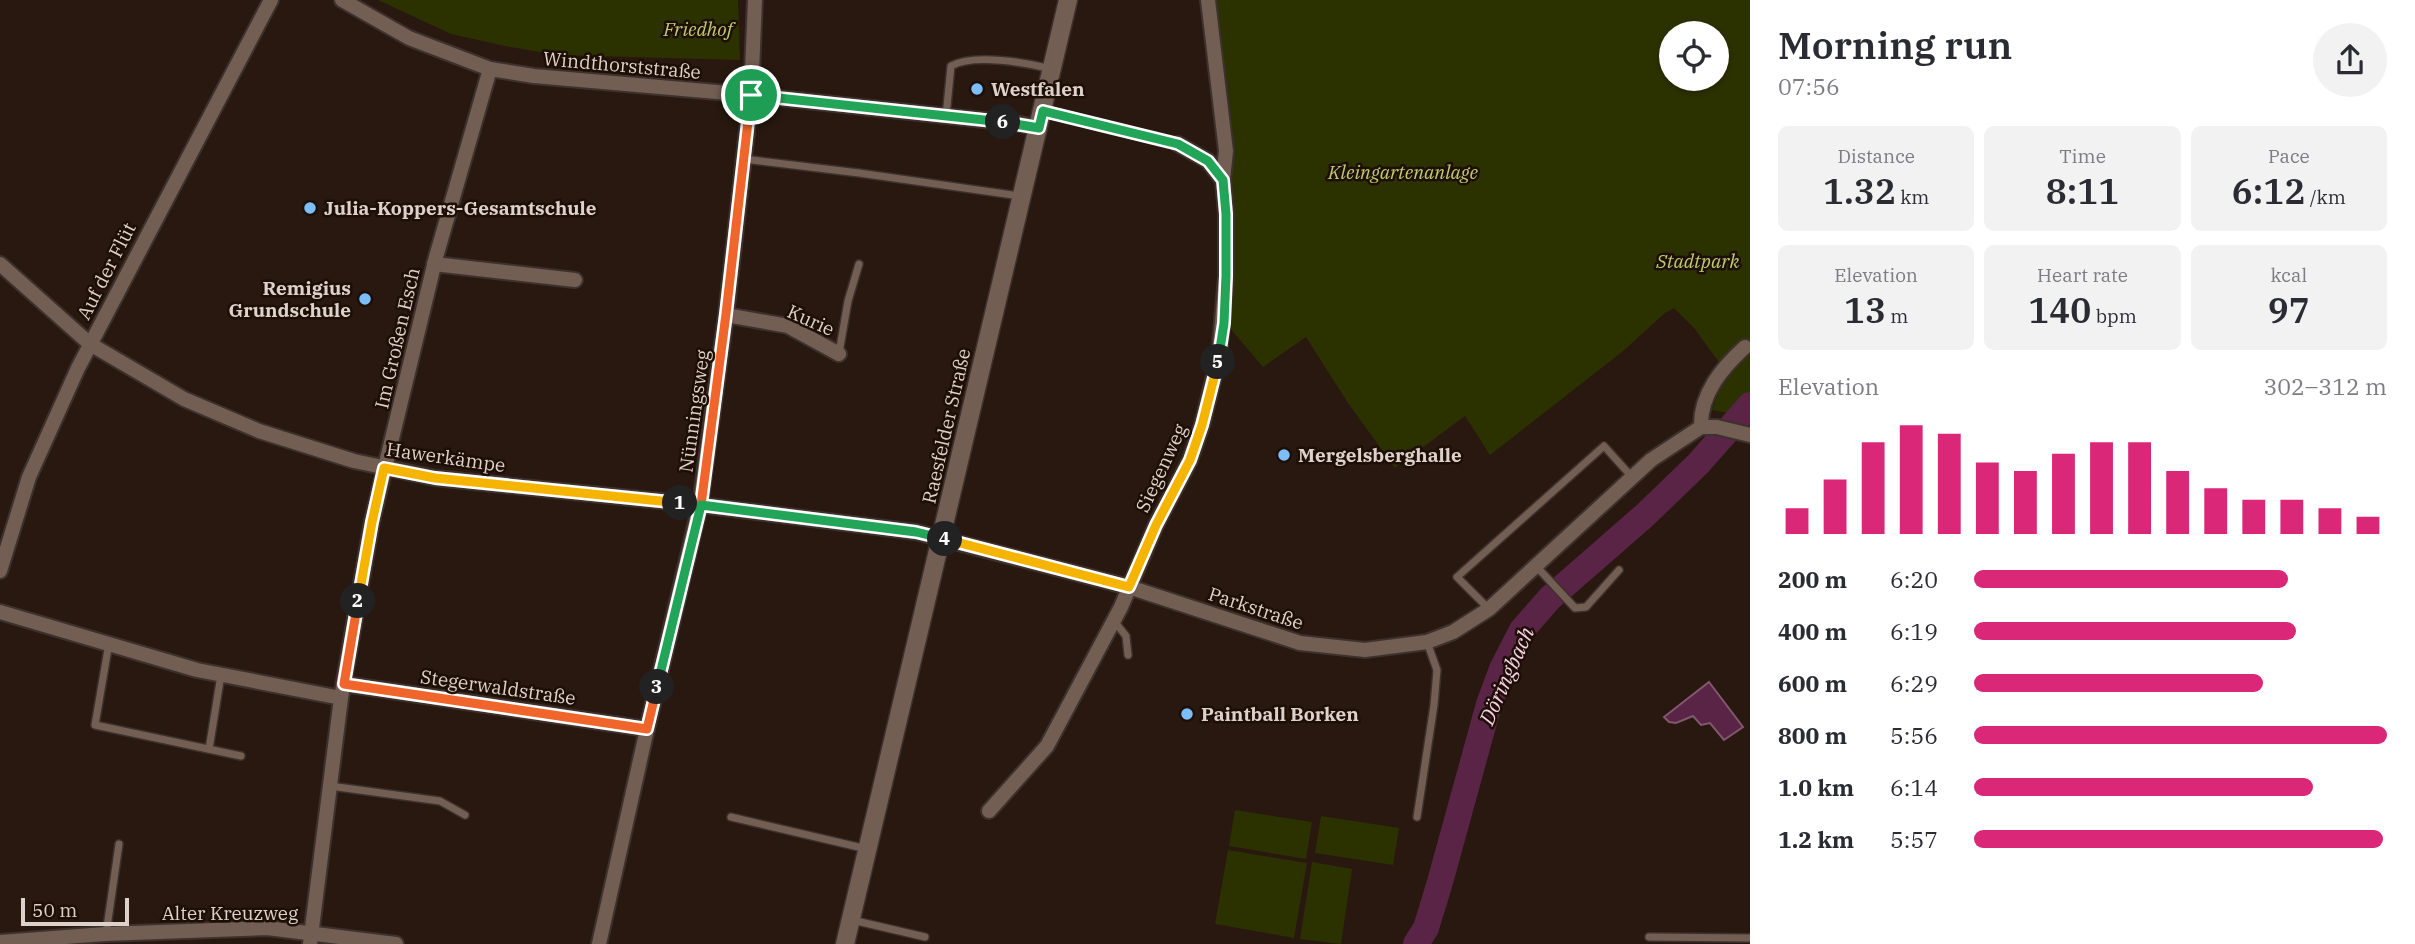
<!DOCTYPE html>
<html lang="en">
<head>
<meta charset="utf-8">
<style>
	:root { --surface:#fff; --page:#f2f2f3; --text:#2b2b33; --muted:#7c7c81; --accent:#db2777 }
	body { margin:0; font-family:"IBM Plex Serif",serif; background:var(--page); color:var(--text); height:100vh; display:flex; flex-direction:column; font-size:26px; white-space:nowrap }
	* { box-sizing:border-box; margin:0 }
	p { font-size:23px; color:var(--muted) }
	.icon { flex:none; width:38px; height:38px; fill:none; stroke:currentColor; stroke-width:2; stroke-linecap:round; stroke-linejoin:round }
	.map { position:relative; flex:1; overflow:hidden }
	.side { display:flex; flex-direction:column; background:var(--surface); width:665px }
	.side>* { flex:none }
	.tools { position:absolute; left:1659px; top:21px; display:grid; gap:14px }
	.tools a { display:grid; place-items:center; width:70px; height:70px; border-radius:50%; background:var(--surface); box-shadow:0 2px 5px #0004; font-size:35px }
	.scale { position:absolute; left:21px; bottom:18px; width:108px; box-sizing:border-box; padding-left:7px; border:4px solid #ddd2cb; border-top:0; font-size:19px; line-height:24px; white-space:nowrap; color:#ddd2cb; -webkit-text-stroke:5px #1e0f06; paint-order:stroke }
	.pin { position:absolute; display:grid; place-items:center; width:60px; height:60px; color:#fff; margin:-30px; border:4px solid #fff; border-radius:50%; box-shadow:0 2px 7px #0007 }
	.km { position:absolute; width:35px; height:35px; margin:-18px; border-radius:50%; background:#222; color:#fff; font-size:19px; line-height:35px; text-align:center }
	.round { display:grid; place-items:center; flex:none; width:74px; height:74px; border-radius:37px; background:var(--page) }
	.summary { display:flex; align-items:center; justify-content:space-between; height:119px; padding:0 28px }
	h1 { font-size:38px; font-weight:600; line-height:52px }
	.figures { display:grid; grid-template-columns:repeat(3,1fr); gap:10px; height:119px; padding:7px 28px }
	.figures div { display:grid; align-content:center; border-radius:10px; background:var(--page); text-align:center }
	.figures b { font-size:35px; font-weight:600 }
	.figures small { font-size:19px; font-weight:400 }
	.figures p { font-size:19px }
	.chart { height:196px; padding:14px 28px }
	.chart p { display:flex; justify-content:space-between }
	.chart svg { width:100%; height:126px; margin-top:7px; stroke:var(--accent); stroke-width:6 }
	ul { padding:0 28px; list-style:none; font-size:23px }
	li { display:grid; grid-template-columns:112px 84px 1fr; align-items:center; height:52px }
	li i { height:18px; border-radius:9px; background:var(--accent) }
	main { display:flex; flex:1; min-height:0 }
	.map>svg:first-child { display:block }
	.green { fill:#2c3100; fill-rule:evenodd }
	.water { fill:#592445; stroke:#81586d; stroke-width:2 }
	.lines { fill:none; stroke-linecap:round; stroke-linejoin:round }
	.river { stroke:#592445; stroke-width:26 }
	.lane-casing { stroke:#3d312d; stroke-width:10 }
	.street-casing { stroke:#3d312d; stroke-width:18 }
	.secondary-casing { stroke:#3d312d; stroke-width:21 }
	.lane { stroke:#725e53; stroke-width:7 }
	.street { stroke:#725e53; stroke-width:14 }
	.secondary { stroke:#725e53; stroke-width:18 }
	.split-1-casing { stroke:#fff; stroke-width:14 }
	.split-2-casing { stroke:#fff; stroke-width:14 }
	.split-3-casing { stroke:#fff; stroke-width:14 }
	.split-4-casing { stroke:#fff; stroke-width:14 }
	.split-5-casing { stroke:#fff; stroke-width:14 }
	.split-6-casing { stroke:#fff; stroke-width:14 }
	.split-7-casing { stroke:#fff; stroke-width:14 }
	.split-1 { stroke:#f0652b; stroke-width:9 }
	.split-2 { stroke:#f5b400; stroke-width:9 }
	.split-3 { stroke:#f0652b; stroke-width:9 }
	.split-4 { stroke:#22a559; stroke-width:9 }
	.split-5 { stroke:#f5b400; stroke-width:9 }
	.split-6 { stroke:#22a559; stroke-width:9 }
	.split-7 { stroke:#22a559; stroke-width:9 }
	.poi-dot { fill:#7cbef9; stroke:#1e0f06; stroke-width:2.5 }
	.labels { text-anchor:middle; stroke-width:5; stroke-linejoin:round; paint-order:stroke }
	.park-label { font-size:19px; font-style:italic; fill:#becb6e; stroke:#1e0f06 }
	.street-label { font-size:19px; fill:#ddd2cb; stroke:#1e0f06 }
	.poi-label { font-size:19px; font-weight:bold; fill:#ddd2cb; stroke:#1e0f06; text-anchor:start }
	.water-label { font-size:21px; font-style:italic; fill:#f7d2e6; stroke:#1e0f06 }
</style>
</head>
<body>
<main>
<div class="map">
<svg width="1750" height="944" viewBox="0 0 1750 944">
	<rect width="100%" height="100%" fill="#28180f"/>
	<g class="green">
		<path d="M 378,0 L 738,0 L 740,60 L 557,55 L 505,46 L 451,34 Z"/>
		<path d="M 1213,0 L 1750,0 L 1750,417 L 1712,410 L 1726,372 L 1694,328 L 1674,308 L 1665,313 L 1622,352 L 1490,455 L 1465,416 L 1395,468 L 1348,403 L 1306,337 L 1263,367 L 1229,327 L 1231,201 L 1227,110 ZM 1671,33 L 1717,33 L 1717,79 L 1671,79 Z"/>
		<path d="M 1235,810 L 1312,822 L 1306,859 L 1229,846 Z"/>
		<path d="M 1321,816 L 1399,828 L 1393,865 L 1315,853 Z"/>
		<path d="M 1228,850 L 1307,863 L 1294,938 L 1215,924 Z"/>
		<path d="M 1312,862 L 1352,869 L 1341,944 L 1300,939 Z"/>
	</g>
	<path class="water" d="M 1709,682 L 1743,727 L 1724,740 L 1710,723 L 1701,725 L 1693,716 L 1676,723 L 1669,722 L 1664,717 Z"/>
	<g class="lines">
		<path class="river" d="M 1416,944 L 1426,928 L 1440,882 L 1489,704 L 1502,669 L 1522,630 L 1550,598 L 1644,516 L 1698,464 L 1750,405"/>
		<defs>
			<g id="lane">
				<path d="M 1043,111 L 1178,144"/>
				<path d="M 946,116 L 951,66 C 974,53 1027,63 1052,69"/>
				<path d="M 744,159 L 859,173 L 1020,196"/>
				<path d="M 839,353 L 848,301 L 859,264"/>
				<path d="M 1536,566 L 1575,608 L 1586,607 L 1619,570"/>
				<path d="M 1489,609 L 1457,577 L 1604,446 L 1632,477"/>
				<path d="M 1114,621 L 1126,636 L 1128,655"/>
				<path d="M 109,643 L 95,725 L 241,756"/>
				<path d="M 209,749 L 221,675"/>
				<path d="M 330,786 L 440,801 L 465,815"/>
				<path d="M 731,817 L 867,849"/>
				<path d="M 1417,817 L 1434,705 L 1437,670 L 1427,642"/>
				<path d="M 852,920 L 925,937"/>
				<path d="M 106,934 L 119,844"/>
				<path d="M 1649,937 L 1750,938"/>
			</g>
			<g id="street">
				<path d="M 342,0 L 409,38 L 490,69 L 534,76 L 751,95 L 1020,124 L 1039,128"/>
				<path d="M 1178,144 L 1208,161 L 1223,180"/>
				<path d="M 0,264 L 90,344 L 184,399 L 259,431 L 354,461 L 435,478 L 700,505 L 916,532 L 1129,587 L 1300,643 L 1365,650 L 1427,642 L 1453,632 L 1489,609 L 1651,460 L 1701,427"/>
				<path d="M 434,264 L 575,280"/>
				<path d="M 726,315 L 788,326 L 839,354"/>
				<path d="M 1701,427 C 1700,394 1722,368 1745,347"/>
				<path d="M 1701,427 L 1717,427 L 1750,435"/>
				<path d="M 0,571 L 29,477 L 78,368 L 271,0"/>
				<path d="M 0,612 L 197,670 L 341,698"/>
				<path d="M 344,684 L 647,729"/>
				<path d="M 989,811 L 1047,746 L 1121,607 L 1156,525 L 1190,460 L 1202,425 L 1219,356 L 1226,276 L 1226,214 L 1223,180 L 1226,151 L 1208,0"/>
				<path d="M 0,942 L 105,934 L 267,928 L 396,944"/>
				<path d="M 310,944 L 341,698 L 372,521 L 436,257 L 490,69"/>
				<path d="M 599,944 L 647,729 L 700,505 L 726,315 L 751,95 L 755,0"/>
			</g>
			<path id="secondary" d="M 845,944 L 1068,0"/>
		</defs>
		<use href="#lane" class="lane-casing"/>
		<use href="#street" class="street-casing"/>
		<use href="#secondary" class="secondary-casing"/>
		<use href="#lane" class="lane"/>
		<use href="#street" class="street"/>
		<use href="#secondary" class="secondary"/>
	</g>
	<g class="lines">
		<defs>
			<path id="split-1" d="M 680,503 L 701,505 L 726,314 L 751,95"/>
			<path id="split-2" d="M 358,601 L 372,522 L 384,468 L 435,478 L 680,503"/>
			<path id="split-3" d="M 358,601 L 344,684 L 647,729 L 657,687"/>
			<path id="split-4" d="M 657,687 L 701,505 L 916,532 L 945,539"/>
			<path id="split-5" d="M 945,539 L 1129,587 L 1156,525 L 1190,460 L 1202,425 L 1218,362"/>
			<path id="split-6" d="M 1003,122 L 1039,128 L 1043,111 L 1178,144 L 1208,161 L 1223,180 L 1226,214 L 1226,276 L 1224,323 L 1218,362"/>
			<path id="split-7" d="M 751,95 L 1003,122"/>
		</defs>
		<use href="#split-1" class="split-1-casing"/>
		<use href="#split-2" class="split-2-casing"/>
		<use href="#split-3" class="split-3-casing"/>
		<use href="#split-4" class="split-4-casing"/>
		<use href="#split-5" class="split-5-casing"/>
		<use href="#split-6" class="split-6-casing"/>
		<use href="#split-7" class="split-7-casing"/>
		<use href="#split-1" class="split-1"/>
		<use href="#split-2" class="split-2"/>
		<use href="#split-3" class="split-3"/>
		<use href="#split-4" class="split-4"/>
		<use href="#split-5" class="split-5"/>
		<use href="#split-6" class="split-6"/>
		<use href="#split-7" class="split-7"/>
	</g>
	<g class="poi-dot">
		<circle cx="977" cy="89" r="7"/>
		<circle cx="310" cy="208" r="7"/>
		<circle cx="365" cy="299" r="7"/>
		<circle cx="1284" cy="455" r="7"/>
		<circle cx="1187" cy="714" r="7"/>
	</g>
	<g class="labels">
		<g class="park-label">
			<text x="698" y="36">Friedhof</text>
			<text x="1403" y="179">Kleingartenanlage</text>
			<text x="1698" y="268">Stadtpark</text>
		</g>
		<g class="street-label">
			<text transform="translate(622 65) rotate(5)" y="7">Windthorststraße</text>
			<text transform="translate(106 271) rotate(-63)" y="7">Auf der Flüt</text>
			<text transform="translate(811 320) rotate(24)" y="7">Kurie</text>
			<text transform="translate(397 338) rotate(-77)" y="7">Im Großen Esch</text>
			<text transform="translate(694 411) rotate(-82)" y="7">Nünningsweg</text>
			<text transform="translate(946 426) rotate(-77)" y="7">Raesfelder Straße</text>
			<text transform="translate(446 457) rotate(8)" y="7">Hawerkämpe</text>
			<text transform="translate(1161 468) rotate(-65)" y="7">Siegenweg</text>
			<text transform="translate(1256 608) rotate(18)" y="7">Parkstraße</text>
			<text transform="translate(498 687) rotate(8)" y="7">Stegerwaldstraße</text>
			<text x="230" y="920">Alter Kreuzweg</text>
		</g>
		<g class="poi-label">
			<text x="991" y="96">Westfalen</text>
			<text x="324" y="215">Julia-Koppers-Gesamtschule</text>
			<text x="351" y="295" text-anchor="end">Remigius<tspan x="351" dy="22">Grundschule</tspan></text>
			<text x="1298" y="462">Mergelsberghalle</text>
			<text x="1201" y="721">Paintball Borken</text>
		</g>
		<g class="water-label">
			<text transform="translate(1507 676) rotate(-66)" y="7">Döringbach</text>
		</g>
	</g>
</svg>
<div class="tools">
<a><svg class="icon" aria-label="locate" viewBox="0 0 24 24"><circle cx="12" cy="12" r="6"/><path d="M12 2v4M12 18v4M2 12h4M18 12h4"/></svg></a>
</div>
<div class="scale">50 m</div>
<div class="pin" style="left:751px;top:95px;background:#1e9e55"><svg class="icon" aria-label="arrive" viewBox="0 0 24 24"><path d="M6 21V4h12l-3 4 3 4H6"/></svg></div>
<b class="km" style="left:680px;top:503px">1</b>
<b class="km" style="left:358px;top:601px">2</b>
<b class="km" style="left:657px;top:687px">3</b>
<b class="km" style="left:945px;top:539px">4</b>
<b class="km" style="left:1218px;top:362px">5</b>
<b class="km" style="left:1003px;top:122px">6</b>
</div>
<section class="side">
<div class="summary"><div><h1>Morning run</h1><p>07:56</p></div><a class="round"><svg class="icon" aria-label="share" viewBox="0 0 24 24"><path d="M12 15V3M7 8l5-5 5 5M5 13v7h14v-7"/></svg></a></div>
<div class="figures">
<div><p>Distance</p><b>1.32<small> km</small></b></div>
<div><p>Time</p><b>8:11</b></div>
<div><p>Pace</p><b>6:12<small> /km</small></b></div>
</div>
<div class="figures">
<div><p>Elevation</p><b>13<small> m</small></b></div>
<div><p>Heart rate</p><b>140<small> bpm</small></b></div>
<div><p>kcal</p><b>97</b></div>
</div>
<div class="chart"><p><span>Elevation</span>302–312 m</p>
<svg viewBox="0 0 160 44" preserveAspectRatio="none"><path d="M5 44V35M15 44V25M25 44V12M35 44V6M45 44V9M55 44V19M65 44V22M75 44V16M85 44V12M95 44V12M105 44V22M115 44V28M125 44V32M135 44V32M145 44V35M155 44V38"/></svg>
</div>
<ul>
<li><b>200 m</b>6:20<i style="width:76%"></i></li>
<li><b>400 m</b>6:19<i style="width:78%"></i></li>
<li><b>600 m</b>6:29<i style="width:70%"></i></li>
<li><b>800 m</b>5:56<i style="width:100%"></i></li>
<li><b>1.0 km</b>6:14<i style="width:82%"></i></li>
<li><b>1.2 km</b>5:57<i style="width:99%"></i></li>
</ul>
</section>
</main>
</body>
</html>
